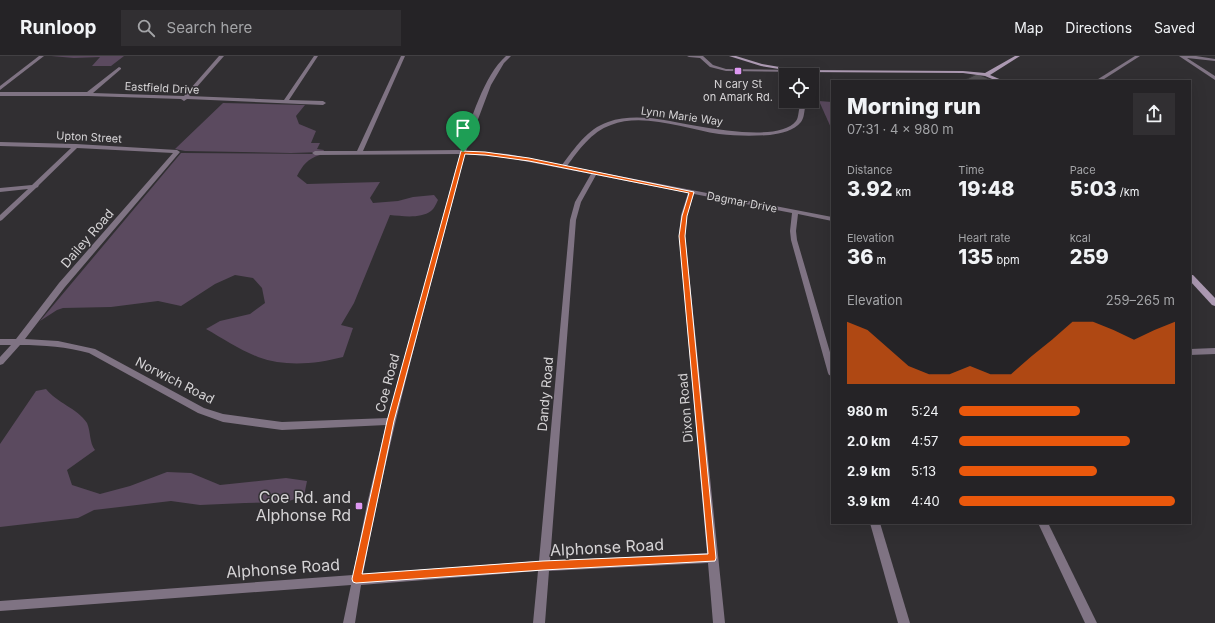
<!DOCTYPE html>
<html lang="en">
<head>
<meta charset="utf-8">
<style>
	:root { --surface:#252326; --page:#312f32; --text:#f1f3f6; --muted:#a3a4a7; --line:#424043; --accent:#ea580c }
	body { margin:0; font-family:Inter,sans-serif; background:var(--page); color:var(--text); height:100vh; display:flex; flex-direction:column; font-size:15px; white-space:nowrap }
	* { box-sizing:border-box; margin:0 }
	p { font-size:13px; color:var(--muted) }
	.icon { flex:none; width:22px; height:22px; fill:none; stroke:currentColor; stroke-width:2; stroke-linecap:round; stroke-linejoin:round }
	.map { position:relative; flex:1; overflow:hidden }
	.side { position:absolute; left:831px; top:24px; width:360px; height:444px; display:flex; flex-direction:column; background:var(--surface); border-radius:0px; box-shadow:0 4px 16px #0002,0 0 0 1px var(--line) }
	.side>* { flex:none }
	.buttons { position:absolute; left:779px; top:12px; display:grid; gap:8px }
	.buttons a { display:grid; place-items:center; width:40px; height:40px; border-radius:0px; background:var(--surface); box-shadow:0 4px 16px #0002,0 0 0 1px var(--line); font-size:20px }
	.pin { position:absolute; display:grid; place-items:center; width:34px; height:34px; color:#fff; margin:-41px -17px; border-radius:50% 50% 50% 0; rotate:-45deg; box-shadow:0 0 4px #0007 }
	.pin .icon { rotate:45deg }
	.round { display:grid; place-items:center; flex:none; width:42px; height:42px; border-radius:0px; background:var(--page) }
	.summary { display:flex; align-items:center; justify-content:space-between; height:68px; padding:0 16px }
	h1 { font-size:22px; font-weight:800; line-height:30px }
	.figures { display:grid; grid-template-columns:repeat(3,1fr); gap:6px; height:68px; padding:4px 16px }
	.figures div { display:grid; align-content:center }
	.figures b { font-size:20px; font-weight:800 }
	.figures small { font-size:11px; font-weight:400 }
	.figures p { font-size:11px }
	.chart { height:112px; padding:8px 16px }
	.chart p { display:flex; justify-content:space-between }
	.chart svg { width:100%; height:72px; margin-top:4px; fill:var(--accent); opacity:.7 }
	ul { padding:0 16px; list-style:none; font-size:13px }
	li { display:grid; grid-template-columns:64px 48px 1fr; align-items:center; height:30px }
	li i { height:10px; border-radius:5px; background:var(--accent) }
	header { display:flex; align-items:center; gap:24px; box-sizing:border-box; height:56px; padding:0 20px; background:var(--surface); border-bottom:1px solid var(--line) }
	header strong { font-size:19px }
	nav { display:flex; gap:22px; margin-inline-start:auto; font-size:14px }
	.search { width:280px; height:36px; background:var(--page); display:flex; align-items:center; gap:10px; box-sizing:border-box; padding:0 14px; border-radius:0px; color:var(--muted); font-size:15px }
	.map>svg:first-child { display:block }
	.green { fill:#5b4a5f }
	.building { fill:#535154; stroke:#3a393b }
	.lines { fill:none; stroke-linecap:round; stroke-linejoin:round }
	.street { fill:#7f7383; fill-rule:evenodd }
	.secondary { fill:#ac99b2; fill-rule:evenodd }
	.route { fill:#ea580c; stroke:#fff; fill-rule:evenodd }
	.poi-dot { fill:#de98f2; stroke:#312f32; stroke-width:1.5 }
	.labels { text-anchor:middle; stroke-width:3; stroke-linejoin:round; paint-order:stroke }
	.far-poi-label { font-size:11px; fill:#d5d3d5; stroke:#312f32 }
	.far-street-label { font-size:11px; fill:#d5d3d5; stroke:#312f32 }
	.street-label { font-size:13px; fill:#d5d3d5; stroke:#312f32 }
	.near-poi-label { font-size:16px; fill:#d5d3d5; stroke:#312f32; text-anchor:end }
	.near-street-label { font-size:16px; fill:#d5d3d5; stroke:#312f32 }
</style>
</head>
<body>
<header>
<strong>Runloop</strong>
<div class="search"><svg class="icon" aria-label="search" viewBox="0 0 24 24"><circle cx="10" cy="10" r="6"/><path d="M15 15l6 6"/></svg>Search here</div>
<nav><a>Map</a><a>Directions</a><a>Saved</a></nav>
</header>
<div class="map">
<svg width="1215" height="567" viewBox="0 0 1215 567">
	<rect width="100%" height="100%" fill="#312f32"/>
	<g class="green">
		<path d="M 51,0 L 124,0 L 111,10 L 92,10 L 100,1 L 74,2 Z"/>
		<path d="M 819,45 L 832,46 L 832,74 Z"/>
		<path d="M 223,47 L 305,49 L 296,60 L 299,68 L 316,75 L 311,87 L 320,87 L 317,93 L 324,94 L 323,96 L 291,97 L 185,95 L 175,93 Z"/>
		<path d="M 181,97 L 320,98 L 320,99 C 307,103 303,109 297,120 L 307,128 L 380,126 L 370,142 L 373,147 L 398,145 L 413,141 L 434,139 L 438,144 C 436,148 434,153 431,155 C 420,163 402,160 390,159 L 354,247 L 341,269 L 353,272 L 343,301 C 316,308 285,311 258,301 C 240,294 222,282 206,273 L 220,265 L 250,258 L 265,247 L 262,232 L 253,222 L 235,219 L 215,228 L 181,250 L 158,245 L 111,251 L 63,252 L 57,254 L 40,265 Z"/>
		<path d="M 46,333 C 57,347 77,352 87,367 C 91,376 89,386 95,394 L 67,414 L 72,429 L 100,438 L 130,430 L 167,416 L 191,417 L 220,429 L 286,422 L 307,425 L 304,440 L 286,446 L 245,447 L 200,449 L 171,445 L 94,454 L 78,462 L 0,471 L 0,388 L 36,335 Z"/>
	</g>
	<path class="building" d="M 977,18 L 992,24 L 990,25 L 963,25 Z"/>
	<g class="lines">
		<g class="street">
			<path d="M 39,0 L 44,0 L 0,34 L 0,30 Z"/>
			<path d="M 219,0 L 224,0 L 189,40 L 284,44 L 314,0 L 318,0 L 289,44 L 323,45 L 326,47 L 323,49 L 187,43 L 184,45 L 181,43 L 88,40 L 0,40 L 0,36 L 87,36 L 119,11 L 121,12 L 121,13 L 93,37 L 184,40 Z"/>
			<path d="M 401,0 L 405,0 L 363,95 L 461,94 C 470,66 484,19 506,0 L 511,0 L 504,7 L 491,29 L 466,95 L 508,98 L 562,109 C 575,92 587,73 608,66 C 621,61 636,61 650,62 C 680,65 775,91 796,65 C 799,61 798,55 800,51 L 805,52 C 804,57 804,62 801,66 C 794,75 781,77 770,79 C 753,80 736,80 719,78 C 686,73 643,56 611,69 C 591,76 579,94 567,110 L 832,161 L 832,165 L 798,158 L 796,175 L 797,184 L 832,303 L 832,320 L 829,319 L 828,317 L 791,184 L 790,175 L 792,157 L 694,138 L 687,159 L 685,179 L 725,567 L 713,567 L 708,507 L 549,515 L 545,567 L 533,567 L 538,515 L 361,529 L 355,567 L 343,567 L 351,529 L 0,555 L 0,545 L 353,519 L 367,448 L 386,369 L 282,374 L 223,366 L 198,357 L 89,297 C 67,291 44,289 20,289 L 3,308 L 0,309 L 0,301 L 11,289 L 0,289 L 0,283 L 16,283 L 59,227 L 173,97 L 77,92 L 39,129 L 38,131 L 36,132 L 2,164 L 0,165 L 0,159 L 28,133 L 0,136 L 0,132 L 32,129 L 71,92 L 0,90 L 0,86 L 76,88 L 177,94 L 180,96 L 65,231 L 25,283 L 58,285 L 95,293 L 204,352 L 223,358 L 282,366 L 388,362 L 460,98 L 315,99 L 312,97 L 315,95 L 357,95 ZM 465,98 L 508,102 L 591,118 L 575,146 L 570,164 L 539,505 L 363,518 C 389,376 429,237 465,98 ZM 596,119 L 688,137 L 681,159 L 679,179 L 707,497 L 550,505 L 576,164 L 581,146 Z"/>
			<path d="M 687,0 L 703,0 L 713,9 L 726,13 L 797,14 L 799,15 L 797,16 L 726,15 L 710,11 L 700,2 L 689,1 Z"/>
			<path d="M 1135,0 L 1140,0 L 1101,25 L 1095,25 Z"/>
			<path d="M 1179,0 L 1196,0 L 1215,3 L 1215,5 L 1187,2 L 1215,20 L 1215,24 Z"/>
			<path d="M 1215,292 L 1215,298 L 1190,299 L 1190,293 Z"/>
			<path d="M 870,467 L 880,467 L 910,567 L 898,567 Z"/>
			<path d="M 1038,467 L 1048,467 L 1097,567 L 1085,567 Z"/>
		</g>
		<g class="secondary">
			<path d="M 729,0 L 736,0 L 762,8 L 797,14 L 963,15 L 985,17 L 1015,0 L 1020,0 L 990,19 L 1004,25 L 997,25 L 985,20 L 963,17 L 797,16 L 761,10 Z"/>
			<path d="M 1190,219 L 1193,219 L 1215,242 L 1215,250 L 1212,249 L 1190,225 Z"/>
		</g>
	</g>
	<path class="route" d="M 461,95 L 485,96 L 529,102 L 694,136 L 687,160 L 685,180 L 716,502 L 715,505 L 543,514 L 356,527 L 353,526 L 352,523 L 387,365 ZM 465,98 L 485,99 L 529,105 L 689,137 L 682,160 L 679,180 L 708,498 L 543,505 L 362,518 L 394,365 Z"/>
	<g class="poi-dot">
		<rect x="734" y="11" width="8" height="8" rx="2"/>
		<rect x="355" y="446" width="8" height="8" rx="2"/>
	</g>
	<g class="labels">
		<g class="far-poi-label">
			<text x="738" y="32">N cary St<tspan x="738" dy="13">on Amark Rd.</tspan></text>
		</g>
		<g class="far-street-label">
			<text transform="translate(162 32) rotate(3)" y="4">Eastfield Drive</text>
			<text transform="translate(682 60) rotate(8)" y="4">Lynn Marie Way</text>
			<text transform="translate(89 81) rotate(3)" y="4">Upton Street</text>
			<text transform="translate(742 146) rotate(11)" y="4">Dagmar Drive</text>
		</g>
		<g class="street-label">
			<text transform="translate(87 182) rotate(-49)" y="5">Dailey Road</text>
			<text transform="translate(175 324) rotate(27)" y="5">Norwich Road</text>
			<text transform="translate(387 327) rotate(-75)" y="5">Coe Road</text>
			<text transform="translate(545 338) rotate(-85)" y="5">Dandy Road</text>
			<text transform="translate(685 352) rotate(-95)" y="5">Dixon Road</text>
		</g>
		<g class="near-poi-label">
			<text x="351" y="447">Coe Rd. and<tspan x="351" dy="18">Alphonse Rd</tspan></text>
		</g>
		<g class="near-street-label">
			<text transform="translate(607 491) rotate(-3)" y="6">Alphonse Road</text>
			<text transform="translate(283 512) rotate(-4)" y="6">Alphonse Road</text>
		</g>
	</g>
</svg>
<div class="buttons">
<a><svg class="icon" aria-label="locate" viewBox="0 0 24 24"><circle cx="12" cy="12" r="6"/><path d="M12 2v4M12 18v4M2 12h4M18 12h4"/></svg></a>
</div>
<div class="pin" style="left:463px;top:96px;background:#1e9e55"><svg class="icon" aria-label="arrive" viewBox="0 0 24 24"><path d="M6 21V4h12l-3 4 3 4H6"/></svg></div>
<section class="side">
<div class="summary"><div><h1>Morning run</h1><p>07:31 · 4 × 980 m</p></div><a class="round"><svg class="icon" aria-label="share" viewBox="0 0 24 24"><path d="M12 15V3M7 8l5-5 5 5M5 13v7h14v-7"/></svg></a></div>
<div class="figures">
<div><p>Distance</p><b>3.92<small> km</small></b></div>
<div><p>Time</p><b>19:48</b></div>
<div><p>Pace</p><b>5:03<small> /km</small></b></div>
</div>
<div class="figures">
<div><p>Elevation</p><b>36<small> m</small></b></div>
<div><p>Heart rate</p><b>135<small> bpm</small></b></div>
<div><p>kcal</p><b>259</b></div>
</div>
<div class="chart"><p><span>Elevation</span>259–265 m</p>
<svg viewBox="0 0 160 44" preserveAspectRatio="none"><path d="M0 44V6L10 11L20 22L30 33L40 38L50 38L60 33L70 38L80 38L90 27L100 17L110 6L120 6L130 11L140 17L150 11L160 6V44z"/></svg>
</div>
<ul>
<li><b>980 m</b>5:24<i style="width:56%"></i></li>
<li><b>2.0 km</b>4:57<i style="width:79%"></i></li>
<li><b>2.9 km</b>5:13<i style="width:64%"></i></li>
<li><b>3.9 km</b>4:40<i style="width:100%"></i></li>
</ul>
</section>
</div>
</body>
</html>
